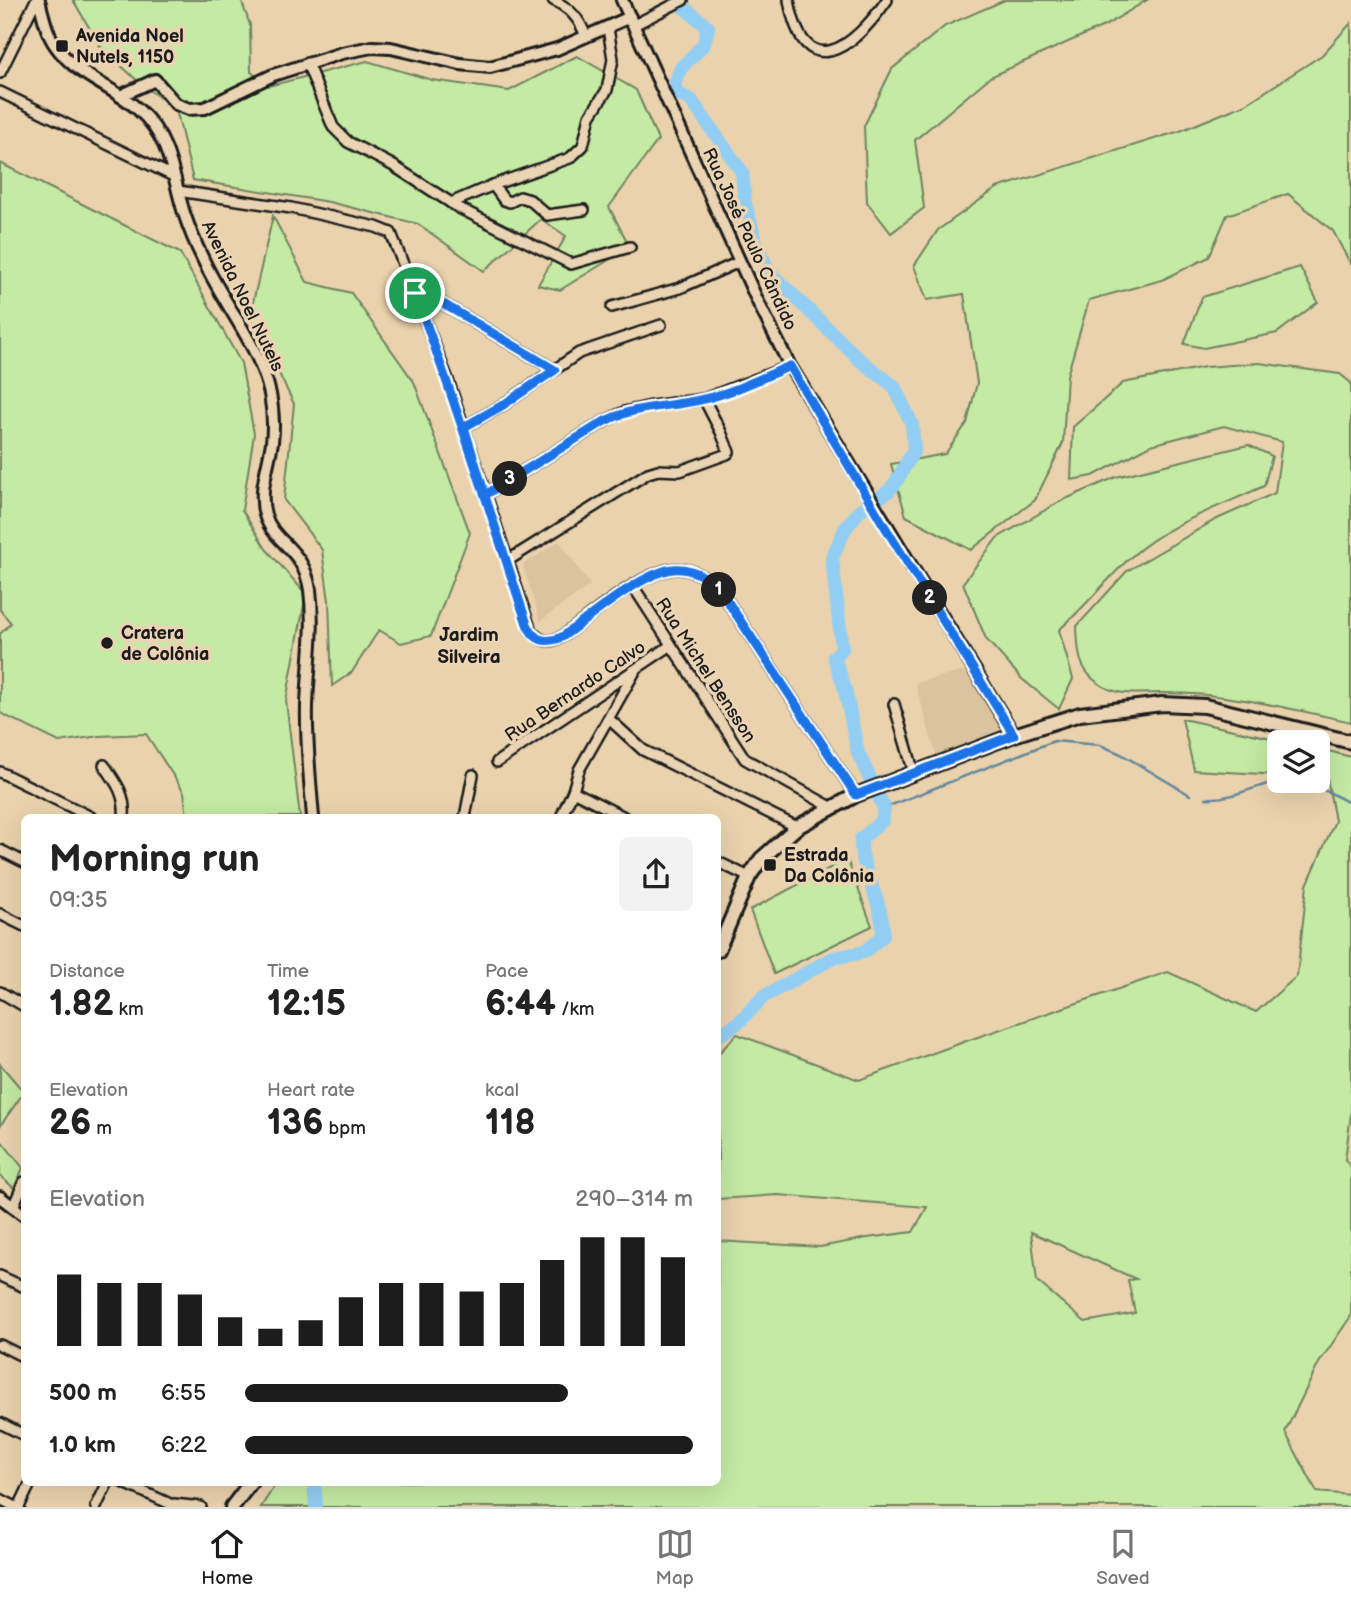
<!DOCTYPE html>
<html lang="en">
<head>
<meta charset="utf-8">
<style>
	:root { --surface:#fff; --page:#f2f2f2; --text:#222; --muted:#767676; --line:#e0e0e0; --accent:#1c1c1c }
	body { margin:0; font-family:"Balsamiq Sans",sans-serif; background:var(--page); color:var(--text); height:100vh; display:flex; flex-direction:column; font-size:26px; white-space:nowrap }
	* { box-sizing:border-box; margin:0 }
	p { font-size:23px; color:var(--muted) }
	.icon { flex:none; width:38px; height:38px; fill:none; stroke:currentColor; stroke-width:2; stroke-linecap:round; stroke-linejoin:round }
	.map { position:relative; flex:1; overflow:hidden }
	.sheet { position:absolute; left:21px; top:814px; width:700px; height:672px; display:flex; flex-direction:column; background:var(--surface); border-radius:10px; box-shadow:0 7px 28px #0002 }
	.sheet>* { flex:none }
	.tools { position:absolute; left:1267px; top:730px; display:grid; gap:14px }
	.tools a { display:grid; place-items:center; width:63px; height:63px; border-radius:10px; background:var(--surface); box-shadow:0 7px 28px #0002; font-size:35px }
	.pin { position:absolute; display:grid; place-items:center; width:60px; height:60px; color:#fff; margin:-30px; border:4px solid #fff; border-radius:50%; box-shadow:0 2px 7px #0007 }
	.km { position:absolute; width:35px; height:35px; margin:-18px; border-radius:50%; background:#222; color:#fff; font-size:19px; line-height:35px; text-align:center }
	.round { display:grid; place-items:center; flex:none; width:74px; height:74px; border-radius:10px; background:var(--page) }
	.headline { display:flex; align-items:center; justify-content:space-between; height:119px; padding:0 28px }
	h1 { font-size:38px; font-weight:700; line-height:52px }
	.figures { display:grid; grid-template-columns:repeat(3,1fr); gap:10px; height:119px; padding:7px 28px }
	.figures div { display:grid; align-content:center }
	.figures b { font-size:35px; font-weight:700 }
	.figures small { font-size:19px; font-weight:400 }
	.figures p { font-size:19px }
	.chart { height:196px; padding:14px 28px }
	.chart p { display:flex; justify-content:space-between }
	.chart svg { width:100%; height:126px; margin-top:7px; stroke:var(--accent); stroke-width:6 }
	ul { padding:0 28px; list-style:none; font-size:23px }
	li { display:grid; grid-template-columns:112px 84px 1fr; align-items:center; height:52px }
	li i { height:18px; border-radius:9px; background:var(--accent) }
	.tab-bar { display:flex; justify-content:space-around; align-items:center; height:98px; border-top:2px solid var(--line); background:var(--surface); font-size:19px; color:var(--muted) }
	.tab-bar a { display:grid; justify-items:center; gap:4px }
	.tab-bar .active { color:var(--accent) }
	.map>svg:first-child { display:block }
	.built { fill:#dac39e }
	.green { fill:#c4eaa4; stroke:#708360; stroke-width:2; fill-rule:evenodd }
	.lines { fill:none; stroke-linecap:round; stroke-linejoin:round }
	.stream { stroke:#63879d; stroke-width:2.5 }
	.river { stroke:#92cef3; stroke-width:14 }
	.minor-casing { stroke:#1c1c1c; stroke-width:14 }
	.tertiary-casing { stroke:#1c1c1c; stroke-width:16 }
	.secondary-casing { stroke:#1c1c1c; stroke-width:18 }
	.minor { stroke:#ead4b3; stroke-width:9 }
	.tertiary { stroke:#ead4b3; stroke-width:10 }
	.secondary { stroke:#ead4b3; stroke-width:12 }
	.route-casing { stroke:#fff; stroke-width:14 }
	.route { stroke:#1a73e8; stroke-width:9 }
	.poi-dot { fill:#1c1c1c; stroke:#ead4b3; stroke-width:2.5 }
	.labels { text-anchor:middle; stroke-width:7; stroke-linejoin:round; paint-order:stroke }
	.poi-label { font-size:18px; font-weight:bold; fill:#1c1c1c; stroke:#ead4b3; text-anchor:start }
	.street-label { font-size:18px; fill:#1c1c1c; stroke:#ead4b3 }
	.neighbourhood-label { font-size:19px; font-weight:bold; fill:#1c1c1c; stroke:#ead4b3 }
</style>
</head>
<body>
<div class="map">
<svg width="1351" height="1507" viewBox="0 0 1351 1507">
	<rect width="100%" height="100%" fill="#ead2ad"/>
	<filter id="ink" filterUnits="userSpaceOnUse"><feTurbulence type="fractalNoise" baseFrequency=".0143" numOctaves="2"/><feDisplacementMap in="SourceGraphic" scale="14" xChannelSelector="R" yChannelSelector="G"/><feConvolveMatrix kernelMatrix="1 2 1 2 8 2 1 2 1" color-interpolation-filters="sRGB"/></filter>
	<g filter="url(#ink)">
		<g class="built">
			<path d="M 559,541 L 590,585 L 540,621 L 523,565 Z"/>
			<path d="M 969,670 L 1005,729 L 937,758 L 915,683 Z"/>
		</g>
		<g class="green">
			<path d="M 73,0 L 241,0 L 250,25 L 251,72 L 269,86 L 367,61 L 432,80 L 509,91 L 577,56 L 636,90 L 658,140 L 609,207 L 630,247 L 560,290 L 538,285 L 566,236 L 541,219 L 484,271 L 418,224 L 329,202 L 193,180 L 176,109 L 142,85 L 100,46 Z"/>
			<path d="M 1005,0 L 1147,0 L 1106,25 L 990,77 L 915,140 L 924,208 L 891,233 L 867,202 L 864,126 L 892,69 L 945,26 Z"/>
			<path d="M 1351,23 L 1351,265 L 1333,231 L 1288,194 L 1227,215 L 1209,257 L 1162,280 L 1089,300 L 1067,376 L 1063,443 L 1035,500 L 971,550 L 906,516 L 891,464 L 945,454 L 967,423 L 977,383 L 964,294 L 927,300 L 914,266 L 938,230 L 997,188 L 1180,131 L 1246,104 L 1322,55 Z"/>
			<path d="M 0,163 L 180,253 L 241,363 L 254,434 L 242,510 L 266,549 L 306,594 L 286,701 L 300,817 L 187,817 L 184,792 L 146,734 L 99,736 L 59,742 L 0,713 L 0,634 L 11,623 L 0,610 Z"/>
			<path d="M 273,216 L 307,282 L 351,293 L 414,382 L 470,533 L 431,636 L 401,643 L 379,630 L 352,672 L 332,686 L 329,601 L 322,550 L 284,500 L 294,404 L 250,315 Z"/>
			<path d="M 1300,267 L 1318,302 L 1277,333 L 1204,348 L 1184,344 L 1202,297 Z"/>
			<path d="M 1259,363 L 1340,374 L 1351,383 L 1351,722 C 1288,708 1225,692 1160,693 C 1138,693 1117,697 1098,683 C 1077,668 1078,649 1077,626 L 1127,571 L 1215,520 L 1275,493 L 1282,442 L 1224,426 L 1151,445 L 1093,476 L 1071,480 L 1073,427 L 1123,383 L 1205,367 Z"/>
			<path d="M 1248,445 L 1272,456 L 1264,486 C 1219,507 1169,523 1131,557 C 1106,580 1085,607 1059,630 L 1073,679 L 1059,709 L 1022,679 L 986,639 L 963,583 L 997,538 L 1061,501 L 1116,477 Z"/>
			<path d="M 1182,719 L 1290,742 L 1279,742 L 1279,775 L 1194,770 Z"/>
			<path d="M 1318,748 L 1351,757 L 1351,1114 L 1345,1160 L 1351,1167 L 1351,1316 L 1319,1363 L 1285,1432 L 1317,1492 L 1351,1495 L 1351,1507 L 261,1507 L 277,1482 L 718,1482 L 718,1241 L 820,1247 L 867,1238 L 913,1232 L 927,1207 L 778,1195 L 718,1199 L 718,1054 L 737,1034 L 859,1080 L 969,1040 L 1168,972 L 1256,1012 L 1297,976 L 1307,885 L 1335,821 L 1327,778 L 1318,777 ZM 1031,1232 L 1136,1279 L 1128,1280 L 1135,1313 L 1085,1322 L 1037,1281 Z"/>
			<path d="M 847,859 L 872,926 L 774,974 L 750,910 Z"/>
			<path d="M 0,1064 L 24,1092 L 0,1126 Z"/>
			<path d="M 0,1139 L 23,1168 L 14,1188 L 0,1176 Z"/>
		</g>
		<g class="lines">
			<g class="stream">
				<path d="M 1206,798 C 1228,800 1253,787 1275,782 C 1300,776 1330,792 1351,804"/>
				<path d="M 884,808 L 1054,741 L 1100,745 L 1121,754 L 1190,795"/>
			</g>
			<g class="river">
				<path d="M 675,0 L 708,27 L 704,44 L 681,68 L 676,81 L 676,93 L 691,100 L 742,172 L 745,203 L 756,243 L 769,272 L 860,360 L 894,386 L 912,424 L 914,450 L 896,482 L 889,491 L 860,510 L 845,529 L 832,558 L 842,649 L 834,657 L 845,689 L 858,753 L 884,808 L 882,821 L 861,839 C 860,872 884,901 883,936 L 864,952 L 833,958 L 763,997 L 739,1022 L 718,1036"/>
				<path d="M 314,1482 L 316,1507"/>
			</g>
			<defs>
				<g id="minor">
					<path d="M 553,0 C 570,8 580,19 586,37"/>
					<path d="M 789,0 C 804,86 853,49 887,0"/>
					<path d="M 634,25 L 683,0"/>
					<path d="M 307,63 L 333,127 L 348,142 L 392,165 L 459,208 L 571,264 L 630,247"/>
					<path d="M 0,73 L 36,0"/>
					<path d="M 0,92 L 175,177"/>
					<path d="M 178,191 L 291,208 L 376,227 L 391,233 L 447,377 L 531,631 C 541,642 548,643 562,637 C 589,617 640,573 673,569 C 694,567 712,580 724,596 L 856,795"/>
					<path d="M 451,203 L 493,185"/>
					<path d="M 584,210 L 547,215 L 530,200 L 520,197 L 510,202 L 504,200 L 493,185 L 570,158 L 583,146 L 590,116 L 607,90 L 613,59 L 608,28"/>
					<path d="M 415,293 L 435,299 L 555,370"/>
					<path d="M 612,307 L 680,288 L 739,262"/>
					<path d="M 464,427 L 503,405 L 579,353 L 661,325"/>
					<path d="M 485,495 L 605,421 L 624,412 L 651,406 L 704,399 L 790,366"/>
					<path d="M 507,561 L 648,473 L 658,470 L 680,471 L 727,454 L 729,452 L 721,432 L 704,399"/>
					<path d="M 633,586 L 745,759 L 831,807"/>
					<path d="M 894,704 L 914,773"/>
					<path d="M 609,719 L 643,750 L 797,827"/>
					<path d="M 497,762 L 670,646"/>
					<path d="M 104,765 C 116,782 126,795 124,817"/>
					<path d="M 0,772 L 91,817"/>
					<path d="M 573,791 L 624,817"/>
					<path d="M 465,817 L 473,775"/>
					<path d="M 561,817 L 573,791 L 579,770 L 634,673"/>
					<path d="M 0,850 L 24,862"/>
					<path d="M 718,862 L 749,877"/>
					<path d="M 0,914 L 24,926"/>
					<path d="M 0,992 L 24,1006"/>
					<path d="M 13,1207 L 24,1182"/>
					<path d="M 0,1276 L 24,1287"/>
					<path d="M 0,1345 L 24,1357"/>
					<path d="M 0,1423 L 24,1435"/>
					<path d="M 122,1482 L 177,1507"/>
					<path d="M 0,1499 L 16,1507"/>
					<path d="M 174,1504 L 201,1507"/>
					<path d="M 19,1507 L 31,1482"/>
					<path d="M 96,1507 L 108,1482"/>
				</g>
				<g id="tertiary">
					<path d="M 39,0 C 43,15 46,32 55,45 C 84,88 141,89 165,147 C 174,169 177,191 184,213 C 189,228 195,243 202,257 C 223,304 259,344 270,394 C 273,410 274,426 272,442 C 269,465 258,491 265,515 C 274,544 304,548 310,590 C 315,629 308,668 307,706 C 306,743 310,781 313,817"/>
					<path d="M 622,0 L 758,302 L 790,366 L 1014,735"/>
					<path d="M 120,96 L 155,80 L 176,104 L 189,109 L 205,108 L 273,75 L 342,53 L 372,47 L 391,48 L 460,64 L 490,67 L 557,49 L 630,17"/>
					<path d="M 0,1197 L 24,1215"/>
				</g>
				<g id="secondary">
					<path d="M 718,950 L 749,877 L 761,859 L 797,827 L 856,795 L 1014,735 L 1080,714 L 1162,704 L 1205,706 L 1351,742"/>
					<path d="M 232,1507 L 251,1482"/>
				</g>
			</defs>
			<use href="#minor" class="minor-casing"/>
			<use href="#tertiary" class="tertiary-casing"/>
			<use href="#secondary" class="secondary-casing"/>
			<use href="#minor" class="minor"/>
			<use href="#tertiary" class="tertiary"/>
			<use href="#secondary" class="secondary"/>
		</g>
	</g>
	<g class="lines" filter="url(#ink)">
		<defs>
			<path id="route" d="M 415,293 C 456,402 490,513 527,624 C 534,641 545,644 562,637 C 589,618 641,573 673,569 C 694,567 712,580 724,596 L 856,795 L 1014,735 L 882,522 L 790,366 C 762,378 734,392 704,399 C 667,408 642,404 605,421 L 485,495 L 464,427 L 503,405 L 555,370 L 435,299 L 415,293"/>
		</defs>
		<use href="#route" class="route-casing"/>
		<use href="#route" class="route"/>
	</g>
	<g class="poi-dot">
		<rect x="55" y="39" width="14" height="14" rx="3.5"/>
		<circle cx="107" cy="643" r="7"/>
		<rect x="763" y="858" width="14" height="14" rx="3.5"/>
	</g>
	<g class="labels">
		<g class="poi-label">
			<text x="76" y="42">Avenida Noel<tspan x="76" dy="21">Nutels, 1150</tspan></text>
			<text x="121" y="639">Cratera<tspan x="121" dy="21">de Colônia</tspan></text>
			<text x="784" y="861">Estrada<tspan x="784" dy="21">Da Colônia</tspan></text>
		</g>
		<g class="street-label">
			<text transform="translate(750 239) rotate(65)" y="6">Rua José Paulo Cândido</text>
			<text transform="translate(243 296) rotate(64)" y="6">Avenida Noel Nutels</text>
			<text transform="translate(706 670) rotate(57)" y="6">Rua Michel Bensson</text>
			<text transform="translate(575 691) rotate(-34)" y="6">Rua Bernardo Calvo</text>
		</g>
		<g class="neighbourhood-label">
			<text x="469" y="641">Jardim<tspan x="469" dy="22">Silveira</tspan></text>
		</g>
	</g>
</svg>
<div class="tools">
<a><svg class="icon" aria-label="layers" viewBox="0 0 24 24"><path d="M12 4l9 5-9 5-9-5zM3 14l9 5 9-5"/></svg></a>
</div>
<div class="pin" style="left:415px;top:293px;background:#1e9e55"><svg class="icon" aria-label="arrive" viewBox="0 0 24 24"><path d="M6 21V4h12l-3 4 3 4H6"/></svg></div>
<b class="km" style="left:719px;top:590px">1</b>
<b class="km" style="left:930px;top:598px">2</b>
<b class="km" style="left:510px;top:479px">3</b>
<section class="sheet">
<div class="headline"><div><h1>Morning run</h1><p>09:35</p></div><a class="round"><svg class="icon" aria-label="share" viewBox="0 0 24 24"><path d="M12 15V3M7 8l5-5 5 5M5 13v7h14v-7"/></svg></a></div>
<div class="figures">
<div><p>Distance</p><b>1.82<small> km</small></b></div>
<div><p>Time</p><b>12:15</b></div>
<div><p>Pace</p><b>6:44<small> /km</small></b></div>
</div>
<div class="figures">
<div><p>Elevation</p><b>26<small> m</small></b></div>
<div><p>Heart rate</p><b>136<small> bpm</small></b></div>
<div><p>kcal</p><b>118</b></div>
</div>
<div class="chart"><p><span>Elevation</span>290–314 m</p>
<svg viewBox="0 0 160 44" preserveAspectRatio="none"><path d="M5 44V19M15 44V22M25 44V22M35 44V26M45 44V34M55 44V38M65 44V35M75 44V27M85 44V22M95 44V22M105 44V25M115 44V22M125 44V14M135 44V6M145 44V6M155 44V13"/></svg>
</div>
<ul>
<li><b>500 m</b>6:55<i style="width:72%"></i></li>
<li><b>1.0 km</b>6:22<i style="width:100%"></i></li>
</ul>
</section>
</div>
<nav class="tab-bar">
<a class="active"><svg class="icon" aria-label="home" viewBox="0 0 24 24"><path d="M3 11l9-7 9 7M6 9v11h12V9"/></svg>Home</a>
<a><svg class="icon" aria-label="map" viewBox="0 0 24 24"><path d="M3 6l6-2 6 2 6-2v14l-6 2-6-2-6 2zM9 4v14M15 6v14"/></svg>Map</a>
<a><svg class="icon" aria-label="saved" viewBox="0 0 24 24"><path d="M7 4h10v16l-5-4-5 4z"/></svg>Saved</a>
</nav>
</body>
</html>
